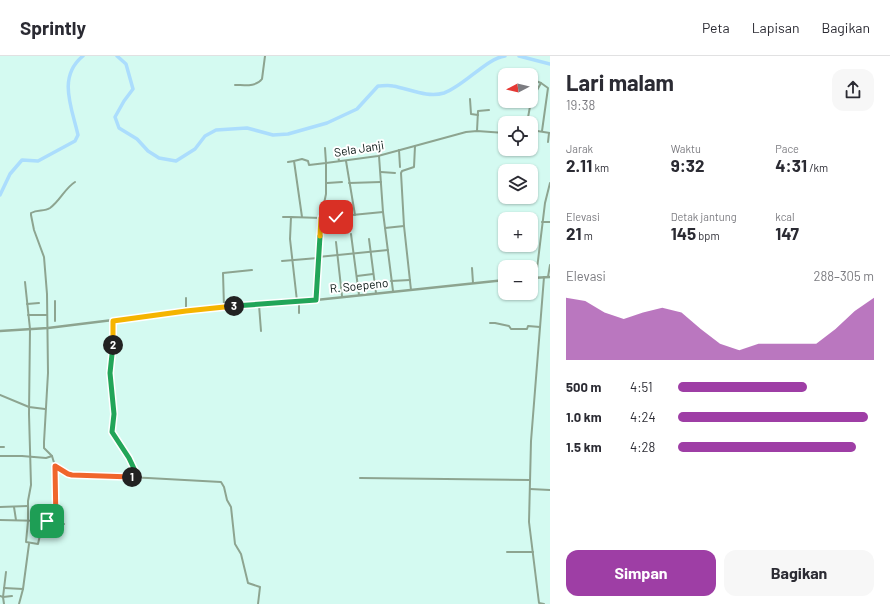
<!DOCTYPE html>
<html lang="id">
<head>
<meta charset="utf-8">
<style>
	:root { --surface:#fff; --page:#f7f7f7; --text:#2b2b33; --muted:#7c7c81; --line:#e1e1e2; --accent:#9e3ea5 }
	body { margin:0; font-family:Barlow,sans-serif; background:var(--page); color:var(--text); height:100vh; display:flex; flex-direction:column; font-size:15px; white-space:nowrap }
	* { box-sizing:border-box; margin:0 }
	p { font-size:13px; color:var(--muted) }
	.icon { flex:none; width:22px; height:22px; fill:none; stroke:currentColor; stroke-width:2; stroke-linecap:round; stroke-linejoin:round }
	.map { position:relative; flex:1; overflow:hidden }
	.panel { display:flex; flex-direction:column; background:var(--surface); width:340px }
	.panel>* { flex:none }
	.needle { width:26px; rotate:263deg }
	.fabs { position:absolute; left:498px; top:12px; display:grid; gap:8px }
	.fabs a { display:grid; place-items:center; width:40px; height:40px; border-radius:8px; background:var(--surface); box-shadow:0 1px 3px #0004; font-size:20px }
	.pin { position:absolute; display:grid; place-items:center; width:34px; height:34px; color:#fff; margin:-17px; border-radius:8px; box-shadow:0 2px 6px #0006 }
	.km { position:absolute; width:20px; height:20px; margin:-10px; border-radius:50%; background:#222; color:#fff; font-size:11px; line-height:20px; text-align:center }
	.round { display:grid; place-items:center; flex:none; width:42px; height:42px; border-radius:12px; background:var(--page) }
	.headline { display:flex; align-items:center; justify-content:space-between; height:68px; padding:0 16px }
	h1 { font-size:22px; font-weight:700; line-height:30px }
	.metrics { display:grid; grid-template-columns:repeat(3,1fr); gap:6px; height:68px; padding:4px 16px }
	.metrics div { display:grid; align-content:center }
	.metrics b { font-size:17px; font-weight:700 }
	.metrics small { font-size:11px; font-weight:400 }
	.metrics p { font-size:11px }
	.chart { height:112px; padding:8px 16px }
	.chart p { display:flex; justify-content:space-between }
	.chart svg { width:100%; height:72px; margin-top:4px; fill:var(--accent); opacity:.7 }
	.action { display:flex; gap:8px; margin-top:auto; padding:8px 16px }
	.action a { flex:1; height:46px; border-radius:12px; background:var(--accent); color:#fff; font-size:16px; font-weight:700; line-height:46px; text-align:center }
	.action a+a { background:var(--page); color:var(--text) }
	ul { padding:0 16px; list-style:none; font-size:13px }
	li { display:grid; grid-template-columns:64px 48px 1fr; align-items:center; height:30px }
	li i { height:10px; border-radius:5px; background:var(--accent) }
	header { display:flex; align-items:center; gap:24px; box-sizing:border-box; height:56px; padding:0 20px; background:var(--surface); border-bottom:1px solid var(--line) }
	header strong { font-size:19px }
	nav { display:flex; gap:22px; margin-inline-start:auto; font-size:14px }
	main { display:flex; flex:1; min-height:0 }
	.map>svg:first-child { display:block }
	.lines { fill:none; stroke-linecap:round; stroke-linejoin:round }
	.river { stroke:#abddfd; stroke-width:3.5 }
	.minor { stroke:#8da490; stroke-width:2 }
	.tertiary { stroke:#8da490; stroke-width:2.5 }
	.split-1-casing { stroke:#fff; stroke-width:8 }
	.split-2-casing { stroke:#fff; stroke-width:8 }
	.split-3-casing { stroke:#fff; stroke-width:8 }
	.split-4-casing { stroke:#fff; stroke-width:8 }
	.split-5-casing { stroke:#fff; stroke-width:8 }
	.split-1 { stroke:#f0652b; stroke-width:5 }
	.split-2 { stroke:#22a559; stroke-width:5 }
	.split-3 { stroke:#f5b400; stroke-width:5 }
	.split-4 { stroke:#22a559; stroke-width:5 }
	.split-5 { stroke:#f5b400; stroke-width:5 }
	.labels { text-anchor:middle; stroke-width:4; stroke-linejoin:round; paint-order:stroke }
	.street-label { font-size:12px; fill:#091714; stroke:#fff }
</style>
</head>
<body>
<header>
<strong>Sprintly</strong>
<nav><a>Peta</a><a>Lapisan</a><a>Bagikan</a></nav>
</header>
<main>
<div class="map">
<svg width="550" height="548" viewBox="0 0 550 548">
	<rect width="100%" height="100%" fill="#d4faf1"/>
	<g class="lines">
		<g class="river">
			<path d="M 117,0 L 126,8 L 133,33 L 124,45 L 115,61 L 119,72 L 137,83 L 148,95 L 159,102 L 176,105 L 195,93 L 205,80 L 216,74 L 247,72 L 273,79 L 288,78 L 327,67 L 357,53 L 378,30 C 382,30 388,29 393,30 C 410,33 427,42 444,37 C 464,30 487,2 505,0"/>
			<path d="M 519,0 L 550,8"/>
			<path d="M 0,139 L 10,118 L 22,104 L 38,105 L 75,85 L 78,79 C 72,52 57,21 83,0"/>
		</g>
		<g class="minor">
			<path d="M 504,19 L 508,19"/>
			<path d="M 531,23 L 541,27 L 548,32 L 542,75"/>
			<path d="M 235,29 C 245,29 256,31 262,23 L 265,0"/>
			<path d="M 470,43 L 471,58 L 478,59"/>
			<path d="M 527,67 L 531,45 L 541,27"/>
			<path d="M 531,74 L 550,77"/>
			<path d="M 477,75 L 478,55 L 489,54"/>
			<path d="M 548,86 L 549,77"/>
			<path d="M 399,94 L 400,111"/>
			<path d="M 525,96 L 525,93"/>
			<path d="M 338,99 L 339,105"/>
			<path d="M 379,100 L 383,156 L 393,235"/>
			<path d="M 346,105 L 355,159"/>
			<path d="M 288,106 L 294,105"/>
			<path d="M 381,116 L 395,117"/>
			<path d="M 327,127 L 342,126"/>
			<path d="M 349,127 L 381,126"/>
			<path d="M 283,161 L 291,161"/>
			<path d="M 302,161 L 294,105 L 302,103 L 308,105 L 309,109 L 326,107 L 325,92"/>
			<path d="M 542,166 L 550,166"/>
			<path d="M 385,172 L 404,170"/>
			<path d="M 351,178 L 359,239"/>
			<path d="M 369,183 L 376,237"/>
			<path d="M 336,186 L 342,240"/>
			<path d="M 318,201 L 388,194"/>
			<path d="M 282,205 L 318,202"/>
			<path d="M 472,212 L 473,227"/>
			<path d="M 357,220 L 373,218"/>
			<path d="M 536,221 L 545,147 L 550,127"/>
			<path d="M 544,221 L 531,385 L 529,466 L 539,547 L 544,548"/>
			<path d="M 548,221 L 550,209"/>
			<path d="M 391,225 L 410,224"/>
			<path d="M 25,226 L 30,273 L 29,358 L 31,429 L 28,445 L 28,465 L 26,486 L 38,488 L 43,465"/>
			<path d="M 411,234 L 404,170 L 401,117 L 402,115 L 414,111 L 415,90"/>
			<path d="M 186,242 L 186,255"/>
			<path d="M 316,244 L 319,184 L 321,162 L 326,138 L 326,107 L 378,100 L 466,76 L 477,75 L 505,77"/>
			<path d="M 55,245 L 55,265"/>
			<path d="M 297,245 L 290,183 L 291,161 L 321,162 L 383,156"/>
			<path d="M 299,246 L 299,257"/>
			<path d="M 27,248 L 39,247"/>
			<path d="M 259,249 L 261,275"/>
			<path d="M 224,251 L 223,217 L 252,214"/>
			<path d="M 28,259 L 47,259"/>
			<path d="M 113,265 L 113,285 L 110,317 L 114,357 L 112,376 L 129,402 L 138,421"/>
			<path d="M 490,267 L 495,267 L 509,270 L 511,273 L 527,273 L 528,270 L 540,271"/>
			<path d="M 0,339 L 29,351 L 45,353"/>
			<path d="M 0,391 L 4,391"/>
			<path d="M 0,400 L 22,400 L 46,402 L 52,400"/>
			<path d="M 55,410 L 68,418 L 73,419 L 148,422 L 221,426 L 224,431 L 227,444 L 231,451 L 235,488 L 241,498 L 248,527 L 260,531 L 258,548"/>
			<path d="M 360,422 L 530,424"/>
			<path d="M 530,433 L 550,434"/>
			<path d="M 0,451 L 28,450"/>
			<path d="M 14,451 L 16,464"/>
			<path d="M 0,464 L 45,465 L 64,468"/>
			<path d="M 53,481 L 56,468 L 55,410 L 52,400 L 44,392 L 44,386 L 48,317 L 47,238 L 44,201 L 34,174 L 31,159 L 31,157 C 38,153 44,156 50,152 C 60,145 65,132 75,126"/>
			<path d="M 507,496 L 533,496"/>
			<path d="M 6,516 L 3,541 L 12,540"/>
			<path d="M 4,532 L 23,533"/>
			<path d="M 0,540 L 3,541 L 4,548"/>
			<path d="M 19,548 L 23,533 L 29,488"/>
		</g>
		<g class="tertiary">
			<path d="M 531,222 L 550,221"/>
			<path d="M 0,275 L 48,272 L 186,255 L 316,244 L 505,224"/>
		</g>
	</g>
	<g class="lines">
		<defs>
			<path id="split-1" d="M 47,465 L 56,468 L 55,410 L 68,418 L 72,419 L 132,421"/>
			<path id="split-2" d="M 113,289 L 110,317 L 114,358 L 112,376 L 129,402 L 138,421 L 132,421"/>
			<path id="split-3" d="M 113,289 L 113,265 L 186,255 L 234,250"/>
			<path id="split-4" d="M 234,250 L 316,244 L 320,180"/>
			<path id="split-5" d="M 320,180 L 321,162 L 336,161"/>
		</defs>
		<use href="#split-1" class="split-1-casing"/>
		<use href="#split-2" class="split-2-casing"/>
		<use href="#split-3" class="split-3-casing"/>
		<use href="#split-4" class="split-4-casing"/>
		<use href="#split-5" class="split-5-casing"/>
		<use href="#split-1" class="split-1"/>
		<use href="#split-2" class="split-2"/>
		<use href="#split-3" class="split-3"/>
		<use href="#split-4" class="split-4"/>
		<use href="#split-5" class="split-5"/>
	</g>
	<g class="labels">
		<g class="street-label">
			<text transform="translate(359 93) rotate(-9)" y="4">Sela Janji</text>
			<text transform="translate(359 230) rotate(-6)" y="4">R. Soepeno</text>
		</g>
	</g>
</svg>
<div class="fabs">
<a><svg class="needle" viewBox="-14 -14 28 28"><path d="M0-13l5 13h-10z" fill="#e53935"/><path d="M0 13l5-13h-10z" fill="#7c7c81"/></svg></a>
<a><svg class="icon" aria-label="locate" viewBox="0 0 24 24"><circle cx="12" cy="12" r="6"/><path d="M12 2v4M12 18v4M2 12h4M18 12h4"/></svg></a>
<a><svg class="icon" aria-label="layers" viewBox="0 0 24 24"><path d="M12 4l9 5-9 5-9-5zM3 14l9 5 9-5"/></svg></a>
<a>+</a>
<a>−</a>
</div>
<div class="pin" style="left:47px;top:465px;background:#1e9e55"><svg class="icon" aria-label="arrive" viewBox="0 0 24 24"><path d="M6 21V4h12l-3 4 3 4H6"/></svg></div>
<div class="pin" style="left:336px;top:161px;background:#d93025"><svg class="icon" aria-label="check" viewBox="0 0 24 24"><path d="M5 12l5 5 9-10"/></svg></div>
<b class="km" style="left:132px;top:421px">1</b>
<b class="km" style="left:113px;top:289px">2</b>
<b class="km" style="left:234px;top:250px">3</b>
</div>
<section class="panel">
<div class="headline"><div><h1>Lari malam</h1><p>19:38</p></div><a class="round"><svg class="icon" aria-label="share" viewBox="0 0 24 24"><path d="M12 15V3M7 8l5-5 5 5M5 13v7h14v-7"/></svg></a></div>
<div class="metrics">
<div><p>Jarak</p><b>2.11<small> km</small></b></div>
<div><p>Waktu</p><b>9:32</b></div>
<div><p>Pace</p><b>4:31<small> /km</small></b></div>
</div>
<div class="metrics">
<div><p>Elevasi</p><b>21<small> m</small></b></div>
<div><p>Detak jantung</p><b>145<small> bpm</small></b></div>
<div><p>kcal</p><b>147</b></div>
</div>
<div class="chart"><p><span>Elevasi</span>288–305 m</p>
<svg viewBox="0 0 160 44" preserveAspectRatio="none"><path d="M0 44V6L10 8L20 15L30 19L40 15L50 12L60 15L70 25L80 34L90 38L100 34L110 34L120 34L130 34L140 25L150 14L160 6V44z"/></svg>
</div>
<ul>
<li><b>500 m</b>4:51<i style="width:66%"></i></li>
<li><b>1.0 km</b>4:24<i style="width:97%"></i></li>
<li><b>1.5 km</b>4:28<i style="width:91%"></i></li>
</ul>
<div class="action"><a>Simpan</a><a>Bagikan</a></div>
</section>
</main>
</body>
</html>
